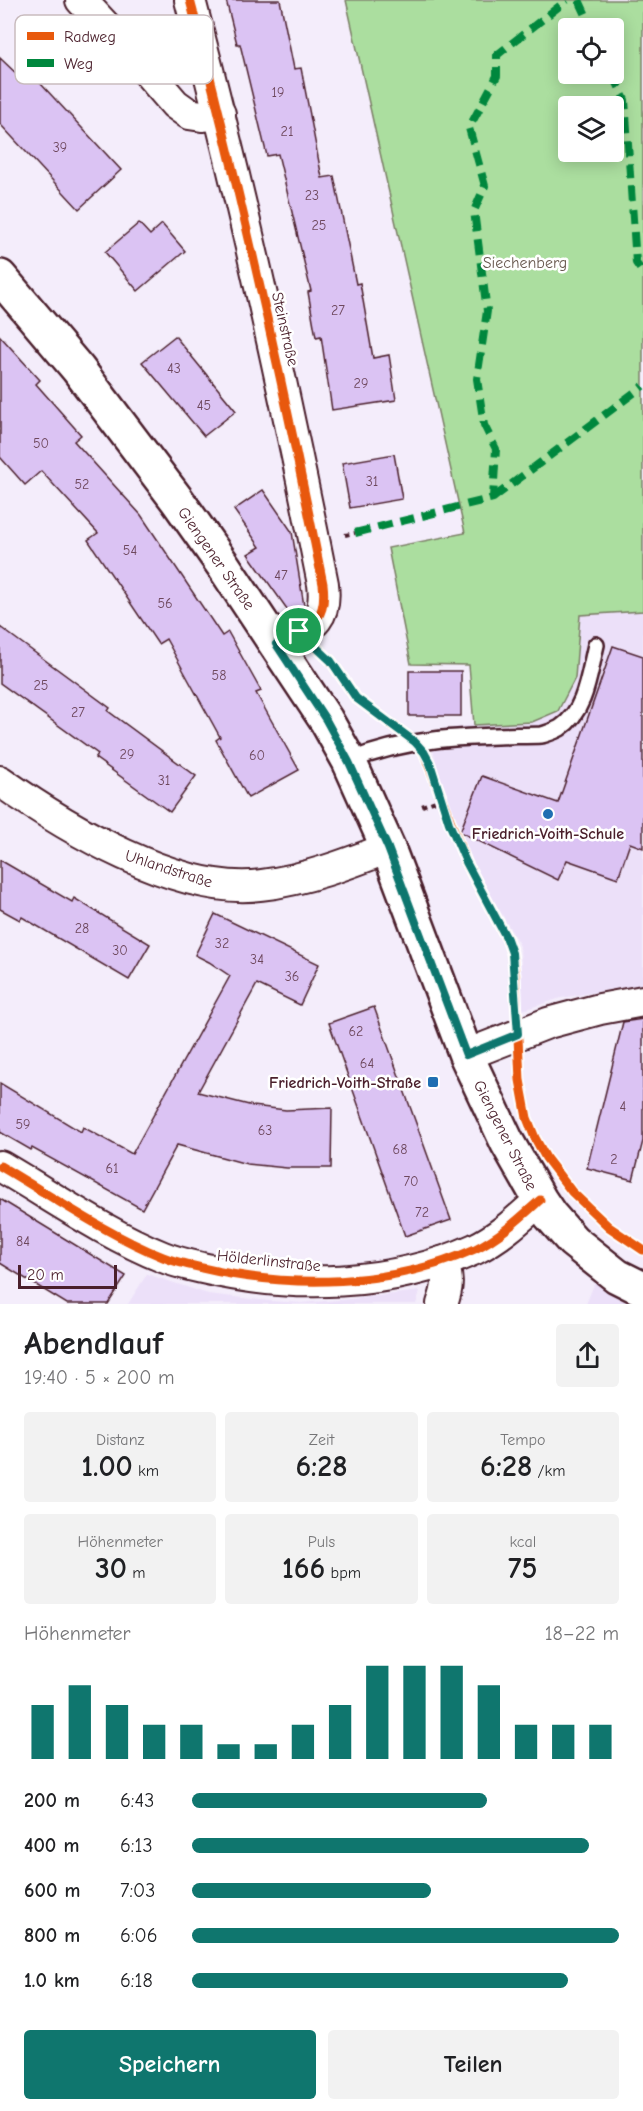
<!DOCTYPE html>
<html lang="de">
<head>
<meta charset="utf-8">
<style>
	:root { --surface:#fff; --page:#f2f2f2; --text:#202124; --muted:#757577; --accent:#0f766e }
	body { margin:0; font-family:"Comic Neue",sans-serif; background:var(--page); color:var(--text); height:100vh; display:flex; flex-direction:column; font-size:22px; white-space:nowrap }
	* { box-sizing:border-box; margin:0 }
	p { font-size:20px; color:var(--muted) }
	.icon { flex:none; width:33px; height:33px; fill:none; stroke:currentColor; stroke-width:2; stroke-linecap:round; stroke-linejoin:round }
	.map { position:relative; height:1304px; overflow:hidden }
	.drawer { display:flex; flex-direction:column; background:var(--surface); flex:1 }
	.drawer>* { flex:none }
	.fabs { position:absolute; left:558px; top:18px; display:grid; gap:12px }
	.fabs a { display:grid; place-items:center; width:66px; height:66px; border-radius:6px; background:var(--surface); box-shadow:0 3px 15px #0003; font-size:30px }
	.scale { position:absolute; left:18px; bottom:15px; width:99px; box-sizing:border-box; padding-left:6px; border:3px solid #4a1f2b; border-top:0; font-size:16px; line-height:21px; white-space:nowrap; color:#4a1f2b; -webkit-text-stroke:4px #fff; paint-order:stroke }
	.pin { position:absolute; display:grid; place-items:center; width:51px; height:51px; color:#fff; margin:-26px; border:3px solid #fff; border-radius:50%; box-shadow:0 2px 6px #0007 }
	.round { display:grid; place-items:center; flex:none; width:63px; height:63px; border-radius:6px; background:var(--page) }
	.overview { display:flex; align-items:center; justify-content:space-between; height:102px; padding:0 24px }
	h1 { font-size:33px; font-weight:600; line-height:45px }
	.stats { display:grid; grid-template-columns:repeat(3,1fr); gap:9px; height:102px; padding:6px 24px }
	.stats div { display:grid; align-content:center; border-radius:6px; background:var(--page); text-align:center }
	.stats b { font-size:30px; font-weight:600 }
	.stats small { font-size:16px; font-weight:400 }
	.stats p { font-size:16px }
	.chart { height:168px; padding:12px 24px }
	.chart p { display:flex; justify-content:space-between }
	.chart svg { width:100%; height:108px; margin-top:6px; stroke:var(--accent); stroke-width:6 }
	.action { display:flex; gap:12px; margin-top:auto; padding:12px 24px }
	.action a { flex:1; height:69px; border-radius:6px; background:var(--accent); color:#fff; font-size:24px; font-weight:600; line-height:69px; text-align:center }
	.action a+a { background:var(--page); color:var(--text) }
	ul { padding:0 24px; list-style:none; font-size:20px }
	li { display:grid; grid-template-columns:96px 72px 1fr; align-items:center; height:45px }
	li i { height:15px; border-radius:8px; background:var(--accent) }
	.map>svg:first-child { display:block }
	.built { fill:#ece0f9 }
	.green { fill:#abde9f; stroke:#7a7e65; stroke-width:1.5; fill-rule:evenodd }
	.building { fill:#dbc3f3; stroke:#4a1f2b; stroke-width:1.5 }
	.lines { fill:none; stroke-linecap:round; stroke-linejoin:round }
	.lane-casing { stroke:#4a1f2b; stroke-width:20 }
	.street-casing { stroke:#4a1f2b; stroke-width:34 }
	.secondary-casing { stroke:#4a1f2b; stroke-width:38 }
	.path { stroke:#4a1f2b; stroke-width:4; stroke-dasharray:4.5 4.5; stroke-linecap:butt }
	.lane { stroke:#fff; stroke-width:15 }
	.street { stroke:#fff; stroke-width:30 }
	.secondary { stroke:#fff; stroke-width:33 }
	.quiet { stroke:#00873e; stroke-width:8; stroke-dasharray:15 8; stroke-linecap:butt }
	.cycleway-casing { stroke:#fff; stroke-width:13 }
	.cycleway { stroke:#e8590c; stroke-width:9 }
	.route-casing { stroke:#fff; stroke-width:12 }
	.route { stroke:#0f766e; stroke-width:8 }
	.poi-dot { fill:#1f6fb2; stroke:#fff; stroke-width:2 }
	.labels { text-anchor:middle; stroke-width:5; stroke-linejoin:round; paint-order:stroke }
	.number-label { font-size:14px; fill:#6e485d }
	.park-label { font-size:16px; fill:#67584e; stroke:#fff }
	.street-label { font-size:16px; fill:#4a1f2b; stroke:#fff }
	.poi-label { font-size:16px; font-weight:bold; fill:#4a1f2b; stroke:#fff }
	.key { fill:#fff; stroke:#c9bcbf; stroke-width:1.5 }
	.key-label { font-size:16px; fill:#4a1f2b }
</style>
</head>
<body>
<div class="map">
<svg width="643" height="1304" viewBox="0 0 643 1304">
	<rect width="100%" height="100%" fill="#f4edfb"/>
	<filter id="ink" filterUnits="userSpaceOnUse"><feTurbulence type="fractalNoise" baseFrequency=".0167" numOctaves="2"/><feDisplacementMap in="SourceGraphic" scale="12" xChannelSelector="R" yChannelSelector="G"/><feConvolveMatrix kernelMatrix="1 2 1 2 8 2 1 2 1" color-interpolation-filters="sRGB"/></filter>
	<g filter="url(#ink)">
		<g class="built">
			<path d="M 643,611 L 643,984 L 561,998 L 523,1010 L 520,946 L 473,863 L 460,832 L 445,796 L 428,731 L 474,725 L 532,722 L 575,678 L 579,615 Z"/>
			<path d="M 147,1274 L 208,1294 L 270,1301 L 301,1303 L 351,1299 L 420,1291 L 416,1304 L 128,1304 Z"/>
			<path d="M 595,1282 L 624,1299 L 635,1304 L 586,1304 Z"/>
		</g>
		<path class="green" d="M 346,0 L 643,0 L 643,611 L 580,615 L 575,678 L 558,711 L 532,722 L 474,725 L 469,665 L 411,664 L 388,548 L 465,533 ZM 568,28 L 614,28 L 614,74 L 568,74 ZM 568,106 L 614,106 L 614,152 L 568,152 Z"/>
		<g class="building">
			<path d="M 226,0 L 280,0 L 294,69 L 301,68 L 322,178 L 334,176 L 356,284 L 360,283 L 373,358 L 389,355 L 396,400 L 332,410 L 321,336 L 316,337 L 308,292 L 311,291 L 278,154 L 267,156 L 240,44 L 237,44 Z"/>
			<path d="M 0,58 L 20,77 L 28,70 L 121,170 L 79,209 L 0,124 Z"/>
			<path d="M 139,223 L 150,235 L 162,224 L 185,251 L 138,291 L 105,252 Z"/>
			<path d="M 0,336 L 40,380 L 36,384 L 81,435 L 74,441 L 141,515 L 222,636 L 228,632 L 261,691 L 256,693 L 299,770 L 248,798 L 216,740 L 220,737 L 166,639 L 158,644 L 88,540 L 98,533 L 41,471 L 25,485 L 0,457 Z"/>
			<path d="M 175,336 L 236,411 L 204,436 L 142,362 Z"/>
			<path d="M 394,454 L 402,499 L 350,508 L 342,463 Z"/>
			<path d="M 263,490 L 292,532 L 304,606 L 292,616 L 248,554 L 260,547 L 234,510 Z"/>
			<path d="M 0,627 L 110,708 L 108,711 L 196,776 L 170,812 L 95,758 L 98,754 L 0,683 Z"/>
			<path d="M 613,646 L 643,656 L 643,848 L 630,843 L 618,878 L 567,860 L 558,880 L 460,832 L 482,776 L 558,803 Z"/>
			<rect x="409" y="671" width="52" height="45"/>
			<path d="M 0,860 L 72,902 L 74,898 L 150,944 L 129,980 L 22,917 L 20,920 L 0,909 Z"/>
			<path d="M 215,914 L 319,964 L 300,1005 L 257,984 L 198,1092 L 253,1106 L 286,1110 L 332,1108 L 331,1168 L 287,1168 L 247,1164 L 177,1145 L 142,1209 L 32,1148 L 31,1150 L 0,1132 L 0,1083 L 81,1132 L 83,1127 L 132,1154 L 230,976 L 209,962 L 195,955 Z"/>
			<path d="M 374,1007 L 451,1220 L 405,1236 L 329,1023 Z"/>
			<path d="M 643,1019 L 643,1141 L 633,1180 L 587,1168 L 623,1022 Z"/>
			<path d="M 0,1199 L 126,1276 L 108,1304 L 67,1304 L 0,1263 Z"/>
		</g>
		<g class="lines">
			<defs>
				<path id="lane" d="M 349,761 C 414,735 473,737 542,735 C 548,733 555,731 560,728 C 586,711 589,673 596,645"/>
				<g id="street">
					<path d="M 81,0 L 138,61 L 175,104 L 189,114 L 202,116 L 220,114"/>
					<path d="M 190,0 C 241,193 284,388 323,584 C 328,625 307,627 276,644"/>
					<path d="M 0,781 C 65,827 179,896 261,885 C 305,880 347,864 388,848"/>
					<path d="M 466,1055 L 548,1023 L 600,1009 L 643,1001"/>
					<path d="M 0,1166 C 53,1197 106,1234 163,1257 C 175,1262 189,1265 202,1268 C 291,1289 392,1287 475,1249 C 500,1237 520,1218 540,1200"/>
					<path d="M 442,1304 C 448,1288 449,1278 442,1262"/>
				</g>
				<path id="secondary" d="M 0,277 L 78,369 L 177,500 L 223,565 L 326,720 L 349,761 L 388,848 L 466,1055 L 507,1142 L 540,1200 L 550,1215 L 573,1241 L 617,1276 L 643,1289"/>
			</defs>
			<use href="#lane" class="lane-casing"/>
			<use href="#street" class="street-casing"/>
			<use href="#secondary" class="secondary-casing"/>
			<g class="path">
				<path d="M 345,535 L 355,533"/>
				<path d="M 422,806 L 441,799"/>
			</g>
			<use href="#lane" class="lane"/>
			<use href="#street" class="street"/>
			<use href="#secondary" class="secondary"/>
			<g class="quiet">
				<path d="M 579,0 L 592,28"/>
				<path d="M 613,74 L 625,100 L 636,263 L 643,273"/>
				<path d="M 493,498 L 643,386"/>
				<path d="M 355,533 L 493,498 L 496,449 L 484,425 L 477,379 L 487,311 L 474,211 L 485,186 L 469,128 L 497,76 L 497,55 L 567,0"/>
			</g>
			<defs>
				<g id="cycleway">
					<path d="M 190,0 C 241,193 284,388 323,584 C 328,625 307,627 276,644"/>
					<path d="M 299,631 L 331,661 L 356,698 L 415,742 L 424,752 L 466,862 L 507,939 L 512,953 L 515,975 L 520,1080 L 527,1118 L 535,1138 L 546,1158 L 572,1192 L 609,1227 L 643,1250"/>
					<path d="M 0,1166 C 53,1197 106,1234 163,1257 C 175,1262 189,1265 202,1268 C 291,1289 392,1287 475,1249 C 500,1237 520,1218 540,1200"/>
				</g>
			</defs>
			<use href="#cycleway" class="cycleway-casing"/>
			<use href="#cycleway" class="cycleway"/>
		</g>
	</g>
	<g class="lines" filter="url(#ink)">
		<defs>
			<path id="route" d="M 299,631 L 331,661 L 356,698 L 415,742 L 424,752 L 430,763 L 449,823 L 466,862 L 507,939 L 512,953 L 518,1034 L 466,1055 L 388,848 L 349,762 L 326,720 L 276,644 Z"/>
		</defs>
		<use href="#route" class="route-casing"/>
		<use href="#route" class="route"/>
	</g>
	<g class="poi-dot">
		<circle cx="548" cy="814" r="6"/>
		<rect x="427" y="1076" width="12" height="12" rx="3"/>
	</g>
	<g class="labels">
		<g class="number-label">
			<text x="278" y="97">19</text>
			<text x="287" y="136">21</text>
			<text x="60" y="152">39</text>
			<text x="312" y="200">23</text>
			<text x="319" y="230">25</text>
			<text x="338" y="315">27</text>
			<text x="174" y="373">43</text>
			<text x="361" y="388">29</text>
			<text x="204" y="410">45</text>
			<text x="41" y="448">50</text>
			<text x="372" y="486">31</text>
			<text x="82" y="489">52</text>
			<text x="130" y="555">54</text>
			<text x="281" y="580">47</text>
			<text x="165" y="608">56</text>
			<text x="219" y="680">58</text>
			<text x="41" y="690">25</text>
			<text x="78" y="717">27</text>
			<text x="127" y="759">29</text>
			<text x="257" y="760">60</text>
			<text x="164" y="785">31</text>
			<text x="82" y="933">28</text>
			<text x="222" y="948">32</text>
			<text x="120" y="955">30</text>
			<text x="257" y="964">34</text>
			<text x="292" y="981">36</text>
			<text x="356" y="1036">62</text>
			<text x="367" y="1068">64</text>
			<text x="623" y="1111">4</text>
			<text x="23" y="1129">59</text>
			<text x="265" y="1135">63</text>
			<text x="400" y="1154">68</text>
			<text x="614" y="1164">2</text>
			<text x="112" y="1173">61</text>
			<text x="411" y="1186">70</text>
			<text x="422" y="1217">72</text>
			<text x="23" y="1246">84</text>
		</g>
		<g class="park-label">
			<text x="525" y="268">Siechenberg</text>
		</g>
		<g class="street-label">
			<text transform="translate(286 329) rotate(77)" y="6">Steinstraße</text>
			<text transform="translate(217 558) rotate(55)" y="6">Giengener Straße</text>
			<text transform="translate(169 868) rotate(18)" y="6">Uhlandstraße</text>
			<text transform="translate(506 1135) rotate(63)" y="6">Giengener Straße</text>
			<text transform="translate(269 1260) rotate(6)" y="6">Hölderlinstraße</text>
		</g>
		<g class="poi-label">
			<text x="548" y="839">Friedrich-Voith-Schule</text>
			<text x="421" y="1088" text-anchor="end">Friedrich-Voith-Straße</text>
		</g>
	</g>
	<rect x="15" y="15" width="198" height="69" rx="9" class="key"/>
	<rect x="27" y="32" width="27" height="8" fill="#e8590c"/>
	<rect x="27" y="59" width="27" height="8" fill="#00873e"/>
	<g class="key-label">
		<text x="64" y="42">Radweg</text>
		<text x="64" y="69">Weg</text>
	</g>
</svg>
<div class="fabs">
<a><svg class="icon" aria-label="locate" viewBox="0 0 24 24"><circle cx="12" cy="12" r="6"/><path d="M12 2v4M12 18v4M2 12h4M18 12h4"/></svg></a>
<a><svg class="icon" aria-label="layers" viewBox="0 0 24 24"><path d="M12 4l9 5-9 5-9-5zM3 14l9 5 9-5"/></svg></a>
</div>
<div class="scale">20 m</div>
<div class="pin" style="left:299px;top:631px;background:#1e9e55"><svg class="icon" aria-label="arrive" viewBox="0 0 24 24"><path d="M6 21V4h12l-3 4 3 4H6"/></svg></div>
</div>
<section class="drawer">
<div class="overview"><div><h1>Abendlauf</h1><p>19:40 · 5 × 200 m</p></div><a class="round"><svg class="icon" aria-label="share" viewBox="0 0 24 24"><path d="M12 15V3M7 8l5-5 5 5M5 13v7h14v-7"/></svg></a></div>
<div class="stats">
<div><p>Distanz</p><b>1.00<small> km</small></b></div>
<div><p>Zeit</p><b>6:28</b></div>
<div><p>Tempo</p><b>6:28<small> /km</small></b></div>
</div>
<div class="stats">
<div><p>Höhenmeter</p><b>30<small> m</small></b></div>
<div><p>Puls</p><b>166<small> bpm</small></b></div>
<div><p>kcal</p><b>75</b></div>
</div>
<div class="chart"><p><span>Höhenmeter</span>18–22 m</p>
<svg viewBox="0 0 160 44" preserveAspectRatio="none"><path d="M5 44V22M15 44V14M25 44V22M35 44V30M45 44V30M55 44V38M65 44V38M75 44V30M85 44V22M95 44V6M105 44V6M115 44V6M125 44V14M135 44V30M145 44V30M155 44V30"/></svg>
</div>
<ul>
<li><b>200 m</b>6:43<i style="width:69%"></i></li>
<li><b>400 m</b>6:13<i style="width:93%"></i></li>
<li><b>600 m</b>7:03<i style="width:56%"></i></li>
<li><b>800 m</b>6:06<i style="width:100%"></i></li>
<li><b>1.0 km</b>6:18<i style="width:88%"></i></li>
</ul>
<div class="action"><a>Speichern</a><a>Teilen</a></div>
</section>
</body>
</html>
